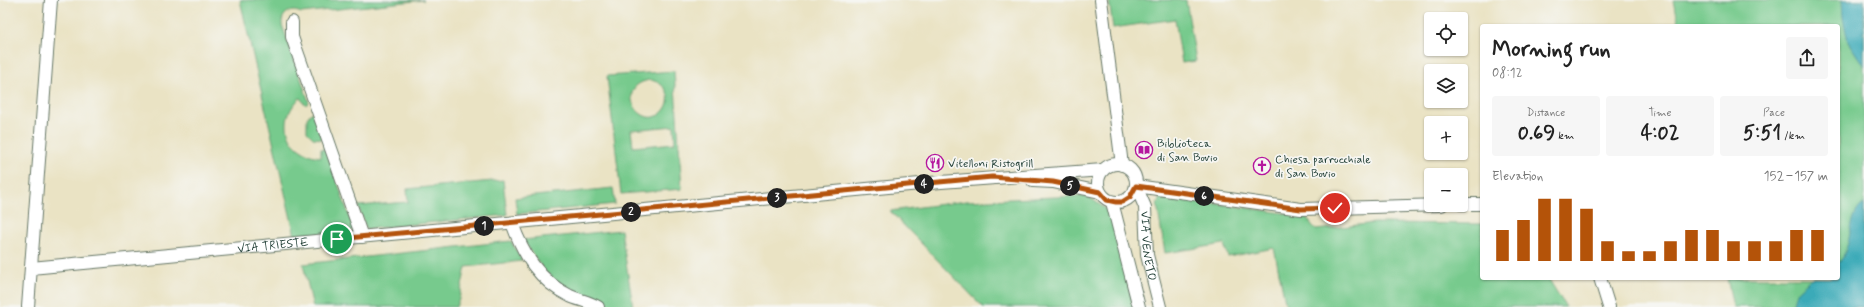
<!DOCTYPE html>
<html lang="en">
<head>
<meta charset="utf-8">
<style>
	:root { --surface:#fff; --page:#f6f6f6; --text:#222; --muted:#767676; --accent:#b45309 }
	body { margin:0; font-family:Mynerve,sans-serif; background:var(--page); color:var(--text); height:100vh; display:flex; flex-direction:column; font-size:15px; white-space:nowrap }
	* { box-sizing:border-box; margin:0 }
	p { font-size:13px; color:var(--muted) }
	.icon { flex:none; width:22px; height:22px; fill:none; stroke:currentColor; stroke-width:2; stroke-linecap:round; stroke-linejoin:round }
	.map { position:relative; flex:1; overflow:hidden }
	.panel { position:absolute; left:1480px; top:24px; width:360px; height:256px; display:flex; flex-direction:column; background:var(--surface); border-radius:4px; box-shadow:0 1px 3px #0004 }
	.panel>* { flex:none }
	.tools { position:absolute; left:1424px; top:12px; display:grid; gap:8px }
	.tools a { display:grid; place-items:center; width:44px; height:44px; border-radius:4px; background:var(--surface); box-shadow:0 1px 3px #0004; font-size:20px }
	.pin { position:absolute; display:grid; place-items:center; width:34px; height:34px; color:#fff; margin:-17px; border:2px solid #fff; border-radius:50%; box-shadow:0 1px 4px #0007 }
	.km { position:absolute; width:20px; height:20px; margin:-10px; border-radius:50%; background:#222; color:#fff; font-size:11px; line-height:20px; text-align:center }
	.round { display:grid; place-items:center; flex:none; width:42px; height:42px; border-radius:4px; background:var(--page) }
	.headline { display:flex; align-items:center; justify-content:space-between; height:68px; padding:0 12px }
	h1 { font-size:22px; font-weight:800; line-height:30px }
	.metrics { display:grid; grid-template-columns:repeat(3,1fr); gap:6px; height:68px; padding:4px 12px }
	.metrics div { display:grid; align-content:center; border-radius:4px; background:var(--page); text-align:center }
	.metrics b { font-size:20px; font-weight:800 }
	.metrics small { font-size:11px; font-weight:400 }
	.metrics p { font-size:11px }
	.chart { height:112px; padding:8px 12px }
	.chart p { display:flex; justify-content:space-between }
	.chart svg { width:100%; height:72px; margin-top:4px; stroke:var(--accent); stroke-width:6 }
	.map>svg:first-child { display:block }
	.green { fill:#77ca8d; stroke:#4b8460; fill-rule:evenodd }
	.water { fill:#3aaab8; stroke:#2c7476 }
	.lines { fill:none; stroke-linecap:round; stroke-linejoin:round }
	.minor-casing { stroke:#676; stroke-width:14 }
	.minor { stroke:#fff; stroke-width:12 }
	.route-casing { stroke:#fff; stroke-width:8 }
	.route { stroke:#b45309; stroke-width:5 }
	.labels { text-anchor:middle; stroke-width:3.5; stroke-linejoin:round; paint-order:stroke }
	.poi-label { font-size:12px; fill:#1f3d34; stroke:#f6f6f2; text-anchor:start }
	.street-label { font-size:12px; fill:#1f3d34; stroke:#f6f6f2 }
</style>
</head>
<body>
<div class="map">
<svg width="1864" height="307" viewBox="0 0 1864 307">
	<rect width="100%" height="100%" fill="#f6f6f2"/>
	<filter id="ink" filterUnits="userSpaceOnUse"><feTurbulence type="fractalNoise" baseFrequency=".025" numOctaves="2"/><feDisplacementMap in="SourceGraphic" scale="8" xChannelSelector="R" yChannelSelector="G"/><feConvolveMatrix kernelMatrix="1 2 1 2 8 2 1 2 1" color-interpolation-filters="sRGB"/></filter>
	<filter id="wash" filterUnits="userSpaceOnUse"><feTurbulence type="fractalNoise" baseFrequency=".012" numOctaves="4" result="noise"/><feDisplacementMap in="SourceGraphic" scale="16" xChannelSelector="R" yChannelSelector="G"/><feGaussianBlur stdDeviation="0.9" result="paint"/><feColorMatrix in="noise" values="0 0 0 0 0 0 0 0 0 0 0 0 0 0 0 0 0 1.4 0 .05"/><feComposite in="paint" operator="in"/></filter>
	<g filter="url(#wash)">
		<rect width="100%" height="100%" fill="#eae3c4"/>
		<g class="green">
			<path d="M 240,0 L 424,0 L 301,13 C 291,8 281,13 282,25 L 309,102 L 306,105 L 300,98 C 275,121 288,154 321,157 L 321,149 L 326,149 L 354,230 L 295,236 Z"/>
			<path d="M 1109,0 L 1186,0 L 1196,61 L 1182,63 L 1175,19 L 1113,28 Z"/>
			<path d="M 1674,0 L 1864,0 L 1864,307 L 1733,307 L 1727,278 L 1838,278 L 1838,26 L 1679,26 Z"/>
			<path d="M 674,71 L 682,189 L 621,194 L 607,76 ZM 650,80 C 664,82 674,96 665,109 C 645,137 610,86 650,80 ZM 674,126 L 675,143 L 633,147 L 631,130 Z"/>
			<path d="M 312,112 L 322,139 L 313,138 L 307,132 L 307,118 Z"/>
			<path d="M 503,180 L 507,215 L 366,229 L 358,206 L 408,202 L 407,189 Z"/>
			<path d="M 613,188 L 615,204 L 517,214 L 515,198 Z"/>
			<path d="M 1078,196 L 1089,197 L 1110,212 L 1134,307 L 983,307 L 890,211 L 966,201 Z"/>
			<path d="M 1161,196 L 1305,216 L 1316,230 L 1375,223 L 1482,224 L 1482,278 L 1548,278 L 1566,307 L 1283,307 L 1286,306 L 1274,248 L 1228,257 L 1224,244 L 1165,253 L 1157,204 Z"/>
			<path d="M 621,230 L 633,307 L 606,307 L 597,300 L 581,295 L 556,281 L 545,272 L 523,240 Z"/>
			<path d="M 511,241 L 522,261 L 466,267 L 459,299 L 456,307 L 313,307 L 303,264 Z"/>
		</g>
		<g class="water">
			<path d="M 1842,0 L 1864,0 L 1864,66 L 1848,42 L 1843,18 Z"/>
			<path d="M 1864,204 L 1864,307 L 1792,307 L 1796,292 L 1811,278 L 1838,278 L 1838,264 C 1853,249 1847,213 1864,204 Z"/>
		</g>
	</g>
	<g filter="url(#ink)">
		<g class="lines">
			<defs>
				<g id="minor">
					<path d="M 1101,0 L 1122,165"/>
					<path d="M 292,22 L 292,37 L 362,237"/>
					<circle cx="1117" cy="183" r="19"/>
					<path d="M 1033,181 L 1053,182 L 1100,192"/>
					<path d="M 1136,186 L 1301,209 L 1442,205"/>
					<path id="s1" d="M 1136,186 L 1145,207 L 1147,255 L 1160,307"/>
					<path d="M 1112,202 L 1139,307"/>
					<path d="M 1461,204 L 1482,204"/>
					<path d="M 512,223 C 523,254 539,281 570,296 C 579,300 590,302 598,307"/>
					<path id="s2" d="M 31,268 L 941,182 L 1103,170"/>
					<path d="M 1600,278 L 1609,307"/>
					<path d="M 28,307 L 51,0"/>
				</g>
			</defs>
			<use href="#minor" class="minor-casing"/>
			<use href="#minor" class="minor"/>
		</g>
	</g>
	<g class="lines" filter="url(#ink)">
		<defs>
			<path id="route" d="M 337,239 L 992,177 L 1053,182 L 1100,192 L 1107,200 L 1116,202 L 1122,202 L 1130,197 L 1136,186 L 1301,209 L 1335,208"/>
		</defs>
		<use href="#route" class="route-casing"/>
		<use href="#route" class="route"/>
	</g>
	<defs>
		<symbol id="library-ring" viewBox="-11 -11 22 22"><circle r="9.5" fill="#f6f6f2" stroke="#b5179e" stroke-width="1.5"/><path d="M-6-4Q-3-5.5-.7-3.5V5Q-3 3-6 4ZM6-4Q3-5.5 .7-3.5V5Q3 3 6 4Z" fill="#b5179e"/></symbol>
		<symbol id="restaurant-ring" viewBox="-11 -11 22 22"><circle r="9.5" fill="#f6f6f2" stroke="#b5179e" stroke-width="1.5"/><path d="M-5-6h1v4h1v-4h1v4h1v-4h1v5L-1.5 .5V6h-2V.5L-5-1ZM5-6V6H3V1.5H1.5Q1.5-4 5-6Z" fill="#b5179e"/></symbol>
		<symbol id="church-ring" viewBox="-11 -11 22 22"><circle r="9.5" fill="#f6f6f2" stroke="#b5179e" stroke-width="1.5"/><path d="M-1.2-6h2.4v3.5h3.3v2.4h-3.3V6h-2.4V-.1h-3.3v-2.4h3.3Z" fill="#b5179e"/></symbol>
	</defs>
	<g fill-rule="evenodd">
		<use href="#library-ring" x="1134" y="140" width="20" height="20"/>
		<use href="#restaurant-ring" x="925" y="153" width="20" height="20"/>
		<use href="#church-ring" x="1252" y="156" width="20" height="20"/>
	</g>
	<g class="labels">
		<g class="poi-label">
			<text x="1157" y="147">Biblioteca<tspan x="1157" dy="14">di San Bovio</tspan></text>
			<text x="1275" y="163">Chiesa parrocchiale<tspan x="1275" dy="14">di San Bovio</tspan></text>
			<text x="948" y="167">Vitelloni Ristogrill</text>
		</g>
		<g class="street-label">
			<text dy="4" stroke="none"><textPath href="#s2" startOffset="243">VIA TRIESTE</textPath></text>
			<text dy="4" stroke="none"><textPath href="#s1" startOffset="62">VIA VENETO</textPath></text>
		</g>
	</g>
</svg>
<div class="tools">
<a><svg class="icon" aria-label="locate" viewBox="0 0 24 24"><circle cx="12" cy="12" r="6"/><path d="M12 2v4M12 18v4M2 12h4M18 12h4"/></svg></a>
<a><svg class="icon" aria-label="layers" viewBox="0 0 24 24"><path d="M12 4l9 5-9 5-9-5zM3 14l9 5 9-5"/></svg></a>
<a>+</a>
<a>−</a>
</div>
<div class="pin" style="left:337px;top:239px;background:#1e9e55"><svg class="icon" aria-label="arrive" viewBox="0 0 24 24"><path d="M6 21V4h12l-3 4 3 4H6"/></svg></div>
<div class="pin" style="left:1335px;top:208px;background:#d93025"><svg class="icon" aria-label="check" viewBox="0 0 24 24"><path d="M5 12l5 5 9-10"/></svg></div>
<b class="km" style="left:484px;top:226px">1</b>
<b class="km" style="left:631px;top:212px">2</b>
<b class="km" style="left:777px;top:198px">3</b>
<b class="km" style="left:924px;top:184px">4</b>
<b class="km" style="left:1070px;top:186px">5</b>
<b class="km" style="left:1204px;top:196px">6</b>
<section class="panel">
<div class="headline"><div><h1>Morning run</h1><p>08:12</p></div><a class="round"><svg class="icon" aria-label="share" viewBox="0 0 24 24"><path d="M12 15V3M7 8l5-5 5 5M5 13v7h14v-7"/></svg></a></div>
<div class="metrics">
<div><p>Distance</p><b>0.69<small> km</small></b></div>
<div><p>Time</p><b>4:02</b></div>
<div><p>Pace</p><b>5:51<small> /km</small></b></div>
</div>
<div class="chart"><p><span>Elevation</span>152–157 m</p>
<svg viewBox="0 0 160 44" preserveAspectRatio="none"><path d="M5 44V25M15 44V19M25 44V6M35 44V6M45 44V12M55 44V32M65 44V38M75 44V38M85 44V32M95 44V25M105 44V25M115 44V32M125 44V32M135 44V32M145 44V25M155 44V25"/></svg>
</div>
</section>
</div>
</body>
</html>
